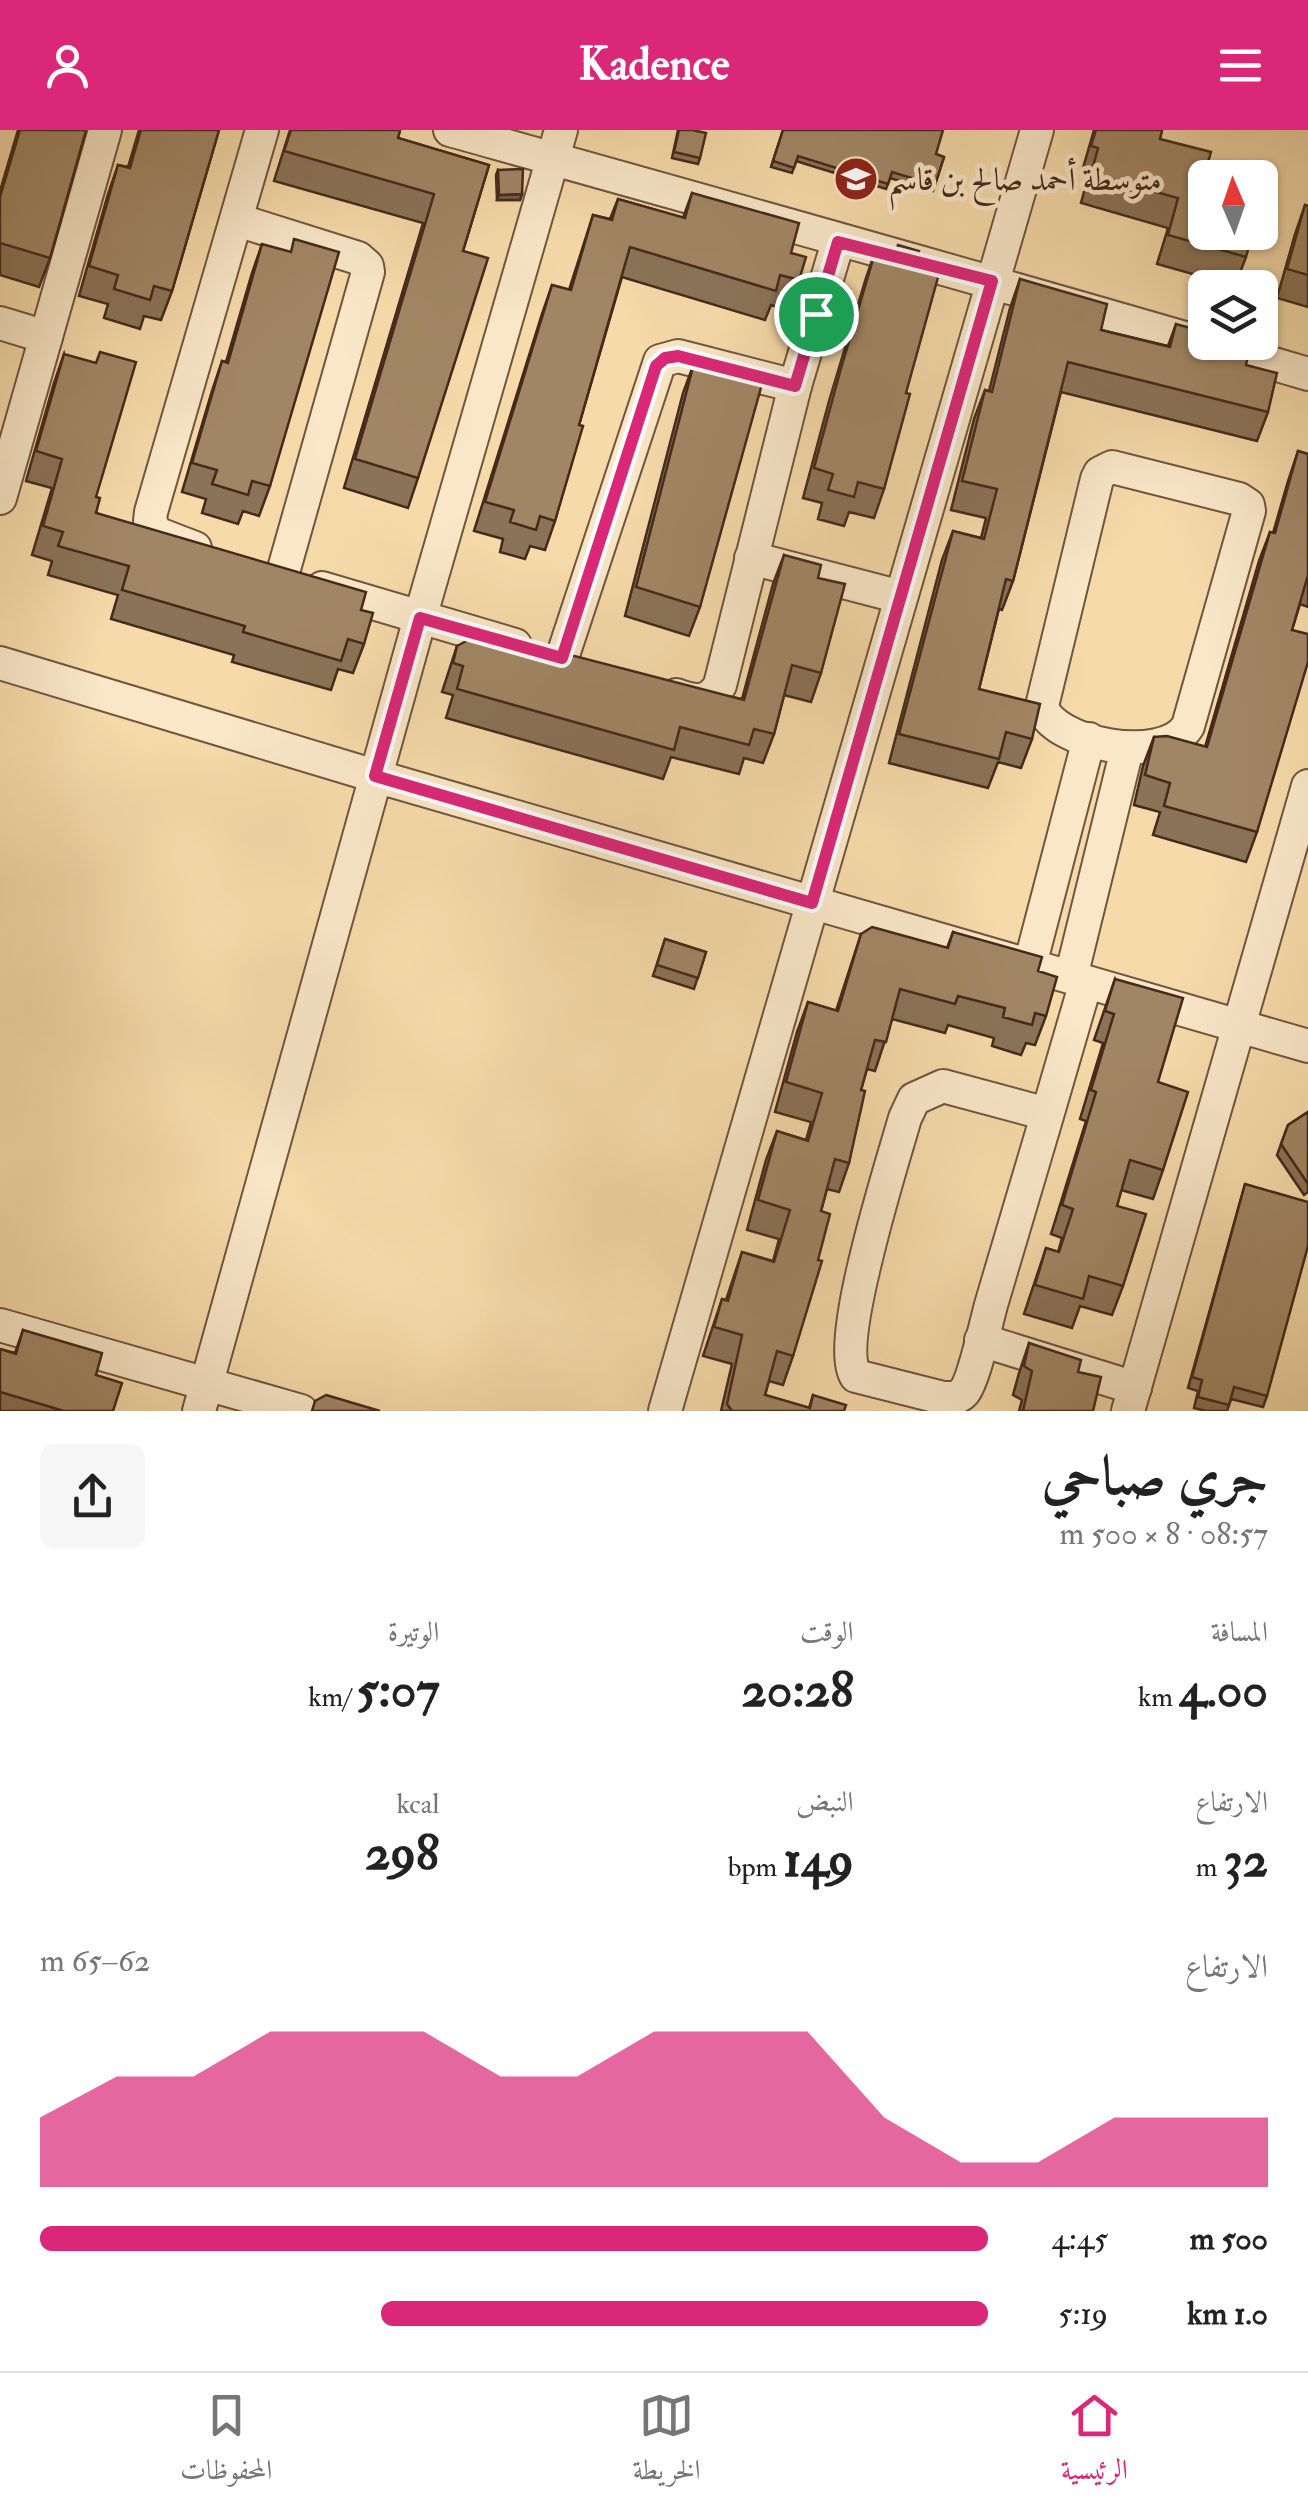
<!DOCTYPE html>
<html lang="ar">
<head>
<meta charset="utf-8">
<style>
	:root { --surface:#fff; --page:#f6f6f6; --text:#222; --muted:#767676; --line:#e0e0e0; --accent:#db2777 }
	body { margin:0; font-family:"IM FELL Double Pica",Amiri,serif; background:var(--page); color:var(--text); direction:rtl; height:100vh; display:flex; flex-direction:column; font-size:38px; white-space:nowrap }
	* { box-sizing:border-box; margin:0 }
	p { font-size:32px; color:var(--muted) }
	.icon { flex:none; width:55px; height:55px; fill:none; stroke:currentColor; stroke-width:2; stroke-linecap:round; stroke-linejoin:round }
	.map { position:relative; height:1281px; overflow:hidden; direction:ltr }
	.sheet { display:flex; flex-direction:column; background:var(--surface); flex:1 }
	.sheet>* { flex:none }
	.needle { width:65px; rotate:358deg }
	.tools { position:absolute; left:1188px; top:30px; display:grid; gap:20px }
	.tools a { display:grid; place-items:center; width:90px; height:90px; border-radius:15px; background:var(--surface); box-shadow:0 2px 8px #0004; font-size:50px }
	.pin { position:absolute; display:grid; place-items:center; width:85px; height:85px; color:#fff; margin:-42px; border:5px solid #fff; border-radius:50%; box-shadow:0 2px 10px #0007 }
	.round { display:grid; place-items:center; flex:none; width:105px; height:105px; border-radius:15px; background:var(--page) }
	.head { display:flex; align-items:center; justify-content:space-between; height:170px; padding:0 40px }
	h1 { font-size:55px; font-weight:700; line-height:75px }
	.metrics { display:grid; grid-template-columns:repeat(3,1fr); gap:15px; height:170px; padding:10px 40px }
	.metrics div { display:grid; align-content:center }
	.metrics b { font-size:50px; font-weight:700 }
	.metrics small { font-size:28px; font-weight:400 }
	.metrics p { font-size:28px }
	.chart { height:280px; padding:20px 40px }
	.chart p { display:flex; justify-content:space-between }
	.chart svg { width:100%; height:180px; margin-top:10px; fill:var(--accent); opacity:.7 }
	ul { padding:0 40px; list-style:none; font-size:32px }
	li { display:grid; grid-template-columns:160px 120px 1fr; align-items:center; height:75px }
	li i { height:25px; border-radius:12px; background:var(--accent) }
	header { display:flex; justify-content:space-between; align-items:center; height:130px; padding:0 40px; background:var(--accent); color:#fff; font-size:45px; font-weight:700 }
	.tabs { display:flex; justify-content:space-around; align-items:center; height:140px; border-top:2px solid var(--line); background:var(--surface); font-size:28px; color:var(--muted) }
	.tabs a { display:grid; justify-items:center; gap:5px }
	.tabs .selected { color:var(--accent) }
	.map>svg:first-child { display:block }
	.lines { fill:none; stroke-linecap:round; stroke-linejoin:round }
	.street-casing { stroke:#71563f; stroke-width:36 }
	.street { stroke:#f9e7c8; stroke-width:32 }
	.wall { fill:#8a7357; stroke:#452a1b; stroke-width:2.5 }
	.shaded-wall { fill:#715e47; stroke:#452a1b; stroke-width:2.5 }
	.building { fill:#a18665; stroke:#452a1b; stroke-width:2.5 }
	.route-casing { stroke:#fff; stroke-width:20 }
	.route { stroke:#db2777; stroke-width:12 }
	.labels { text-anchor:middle; stroke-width:9; stroke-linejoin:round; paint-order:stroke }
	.poi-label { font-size:32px; fill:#452a1b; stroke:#f9e7c8; text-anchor:start }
</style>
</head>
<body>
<header><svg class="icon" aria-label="menu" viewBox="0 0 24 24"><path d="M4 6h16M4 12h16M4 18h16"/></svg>Kadence<svg class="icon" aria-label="person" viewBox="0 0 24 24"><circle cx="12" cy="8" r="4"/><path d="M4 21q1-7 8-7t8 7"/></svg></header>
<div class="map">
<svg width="1308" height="1281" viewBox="0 0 1308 1281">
	<rect width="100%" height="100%" fill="#f6daaa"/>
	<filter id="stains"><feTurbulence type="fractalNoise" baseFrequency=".002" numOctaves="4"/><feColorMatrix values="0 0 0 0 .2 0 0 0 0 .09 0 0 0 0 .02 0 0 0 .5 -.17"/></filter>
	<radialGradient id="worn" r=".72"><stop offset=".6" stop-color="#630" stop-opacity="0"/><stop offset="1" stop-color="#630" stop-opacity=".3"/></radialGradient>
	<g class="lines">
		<defs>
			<g id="street">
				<path d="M 450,0 C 736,80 1023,160 1308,244"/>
				<path d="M 237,90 L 358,128 L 367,136 L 368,142 L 282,446"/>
				<path d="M 0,193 L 46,207"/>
				<path d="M 1112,337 L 1239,369 L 1248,375 L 1249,381 L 1188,596 C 1164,636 1051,614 1042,576 L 1097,349 L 1100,343 Z"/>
				<path d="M 0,368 L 105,0"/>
				<path d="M 195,418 L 156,403 L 150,391 L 151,382 L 262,0"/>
				<path d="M 751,428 L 901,467"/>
				<path d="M 322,458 L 515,515"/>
				<path d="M 562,528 L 660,231 L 678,226 L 795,256"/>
				<path d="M 0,533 L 375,646 L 1308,916"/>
				<path d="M 676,565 C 695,572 709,574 720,555 L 795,256 L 838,112"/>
				<path d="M 1030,835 L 1089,609"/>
				<path d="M 1071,847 L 1127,619"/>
				<path d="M 1047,984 L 943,956 L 914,969 L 905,988 C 893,1031 834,1213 856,1246 L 943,1268 C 951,1268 958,1269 964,1262 C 974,1250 986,1193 991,1175 C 1023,1067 1055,960 1086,852"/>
				<path d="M 0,1195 L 301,1281"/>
				<path d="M 981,1210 L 1135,1258"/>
				<path d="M 199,1281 L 420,488 L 561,0"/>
				<path d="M 665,1281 L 1037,0"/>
				<path d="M 1128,1281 L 1308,656"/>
			</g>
		</defs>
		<use href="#street" class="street-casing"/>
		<use href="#street" class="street"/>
	</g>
	<g class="wall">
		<path d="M 18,0 L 86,0 L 50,128 L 39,157 L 0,145 L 0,61 Z"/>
		<path d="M 139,0 L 219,0 L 172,161 L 161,190 L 144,186 L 140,199 L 104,188 L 108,174 L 79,166 L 108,64 L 118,35 L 128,37 Z"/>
		<path d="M 290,0 L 400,0 L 398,8 L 489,35 L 463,121 L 418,348 L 408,378 L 344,358 L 423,93 L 274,51 Z"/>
		<path d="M 678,0 L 700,28 L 698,34 L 672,28 Z"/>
		<path d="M 783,0 L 936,24 L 944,27 L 933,61 L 890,48 L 886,59 L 796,31 L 792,43 L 771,37 Z"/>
		<path d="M 1094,0 L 1162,0 L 1160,9 L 1206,39 L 1246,127 L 1235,156 L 1157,134 L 1168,98 L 1081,73 L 1088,47 L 1081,45 Z"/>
		<path d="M 498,40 L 522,64 L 520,70 L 497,70 L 496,45 Z"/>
		<path d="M 692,63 L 791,123 L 799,150 L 788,180 L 771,175 L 765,190 L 622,147 L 579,295 L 555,391 L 545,420 L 530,416 L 525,429 L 500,422 L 503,409 L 474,401 L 542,184 L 552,155 L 569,160 L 593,85 L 610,89 L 618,69 L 683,88 Z"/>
		<path d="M 1305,75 L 1308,76 L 1308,177 L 1277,168 L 1295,104 Z"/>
		<path d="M 262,114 L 270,356 L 259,386 L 243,381 L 238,394 L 202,383 L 206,369 L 182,362 L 212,261 L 222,231 L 226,232 L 252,143 Z"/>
		<path d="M 876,119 L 915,133 L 906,263 L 884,359 L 874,388 L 849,382 L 844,396 L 818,389 L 822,373 L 803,368 L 829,271 L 866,148 Z"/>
		<path d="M 1020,149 L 1101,200 L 1168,216 L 1176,194 L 1246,235 L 1268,282 L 1257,311 L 1061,262 L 1013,451 L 1002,480 L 999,479 L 979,559 L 1032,609 L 1021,638 L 998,632 L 988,658 L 889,633 L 942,430 L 953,401 L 981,408 L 986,388 L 951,380 L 974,289 L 985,260 L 989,261 L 1010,178 Z"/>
		<path d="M 64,224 L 96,367 L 96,383 L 361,480 L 364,514 L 353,543 L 338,539 L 331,560 L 232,532 L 234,525 L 111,489 L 118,465 L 48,445 L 52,431 L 32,425 L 52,358 L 26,351 L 54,253 Z"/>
		<path d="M 718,229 L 740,248 L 700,477 L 689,506 L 625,486 L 683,263 L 694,233 L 714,239 Z"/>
		<path d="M 1298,321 L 1308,324 L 1308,477 L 1300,474 L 1292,500 L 1257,702 L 1246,732 L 1153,705 L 1160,682 L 1134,675 L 1143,636 L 1154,607 L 1205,617 L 1259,431 L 1270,402 L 1273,403 L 1288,351 Z"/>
		<path d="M 784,425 L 818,448 L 821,543 L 811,572 L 784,565 L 774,604 L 763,633 L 744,628 L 739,644 L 671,627 L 663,649 L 446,588 L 453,565 L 442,562 L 457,516 L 742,569 L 773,454 Z"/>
		<path d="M 953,802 L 1038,841 L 1046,886 L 1035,915 L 1026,913 L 1021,925 L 992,916 L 994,908 L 948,895 L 945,903 L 892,889 L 875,941 L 867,939 L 861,960 L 849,1033 L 839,1062 L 827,1059 L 821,1081 L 793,1226 L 783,1255 L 769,1251 L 765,1265 L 809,1278 L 813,1265 L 844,1281 L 721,1281 L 732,1234 L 703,1226 L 722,1169 L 726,1170 L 742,1122 L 773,1131 L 779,1109 L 747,1100 L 766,1030 L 777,1001 L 806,1010 L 811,992 L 775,982 L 797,902 L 808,872 L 836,881 L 861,804 L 947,818 Z"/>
		<path d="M 665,809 L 706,822 L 694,859 L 653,846 Z"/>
		<path d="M 1115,849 L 1158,952 L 1163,1040 L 1153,1069 L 1121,1060 L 1117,1076 L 1123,1156 L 1112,1185 L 1080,1176 L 1072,1198 L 1024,1184 L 1046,1118 L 1058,1122 L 1062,1108 L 1051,1104 L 1086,991 L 1080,989 L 1103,913 L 1094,910 Z"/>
		<path d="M 1308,982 L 1308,1062 L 1304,1065 L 1277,1025 L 1288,995 Z"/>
		<path d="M 1245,1054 L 1267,1266 L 1263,1277 L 1231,1269 L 1227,1281 L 1206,1281 L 1194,1278 L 1198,1261 L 1188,1258 Z"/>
		<path d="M 23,1200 L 96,1245 L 113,1281 L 0,1281 L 0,1219 L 15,1223 Z"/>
		<path d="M 1029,1213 L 1078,1242 L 1093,1281 L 1019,1281 L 1022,1270 L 1013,1265 L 1019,1243 Z"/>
	</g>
	<path class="shaded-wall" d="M 522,64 L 520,70 L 497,70 L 499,65 Z"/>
	<g class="building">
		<path d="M 20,0 L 86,0 L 50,128 L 0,113 L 0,67 Z"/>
		<path d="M 141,0 L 219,0 L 172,161 L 154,156 L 150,170 L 114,159 L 118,145 L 89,136 L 118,35 L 130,38 Z"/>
		<path d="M 291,0 L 400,0 L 398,8 L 489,35 L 463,121 L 488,128 L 418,348 L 355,329 L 434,64 L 284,21 Z"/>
		<path d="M 679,0 L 692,0 L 706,3 L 700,28 L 674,22 Z"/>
		<path d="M 783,0 L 943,0 L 936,24 L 944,27 L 935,55 L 892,42 L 888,54 L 798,26 L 794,38 L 773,31 Z"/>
		<path d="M 1096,0 L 1162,0 L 1160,9 L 1211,22 L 1206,39 L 1235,48 L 1205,48 L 1205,102 L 1253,102 L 1246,127 L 1168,105 L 1178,68 L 1091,44 L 1098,18 L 1091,16 Z"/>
		<path d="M 523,39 L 522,64 L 499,65 L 498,40 Z"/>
		<path d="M 1260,54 L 1266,56 L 1260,78 Z"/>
		<path d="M 692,63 L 799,93 L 791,123 L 806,127 L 799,150 L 780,145 L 776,161 L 630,117 L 579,295 L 583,296 L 555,391 L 540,386 L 536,400 L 510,392 L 514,380 L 485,372 L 552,155 L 571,160 L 593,85 L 612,90 L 618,69 L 685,88 Z"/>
		<path d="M 1305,75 L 1308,76 L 1308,145 L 1287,139 Z"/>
		<path d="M 294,109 L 339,122 L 270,356 L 252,351 L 248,365 L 212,354 L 217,340 L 192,333 L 222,231 L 228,233 L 262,114 L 291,122 Z"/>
		<path d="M 898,115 L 919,121 L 915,133 L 940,140 L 906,263 L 910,264 L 884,359 L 858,352 L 854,367 L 828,360 L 833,344 L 814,338 L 840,242 L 876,119 L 895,124 Z"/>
		<path d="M 1020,149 L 1107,174 L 1101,200 L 1170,217 L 1176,194 L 1205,202 L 1205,212 L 1240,212 L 1250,216 L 1246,235 L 1277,243 L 1268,282 L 1068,232 L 1013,451 L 1006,449 L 979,559 L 1040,574 L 1032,609 L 1006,602 L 999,629 L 899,604 L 953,401 L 984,409 L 997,359 L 962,351 L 985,260 L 992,262 Z"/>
		<path d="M 100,222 L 136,232 L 96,367 L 100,368 L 96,383 L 366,462 L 361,480 L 373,483 L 364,514 L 348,509 L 341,531 L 243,502 L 245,496 L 122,460 L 129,436 L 58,416 L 63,402 L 43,396 L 62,329 L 36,321 L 64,224 L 96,233 Z"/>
		<path d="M 718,229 L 743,235 L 740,248 L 762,254 L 700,477 L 636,457 L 694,233 L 715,239 Z"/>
		<path d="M 1298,321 L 1308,324 L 1308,445 L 1292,500 L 1308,504 L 1308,532 L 1257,702 L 1164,676 L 1170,653 L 1145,645 L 1154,607 L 1167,606 L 1207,617 L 1270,402 L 1275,403 Z"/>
		<path d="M 784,425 L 821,435 L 818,448 L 845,454 L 821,543 L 792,535 L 774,604 L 754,599 L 749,615 L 680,597 L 674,620 L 457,559 L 463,536 L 453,533 L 457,516 L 468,510 L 474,500 L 744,570 Z"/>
		<path d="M 872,797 L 948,818 L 953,802 L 1042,827 L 1038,841 L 1057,847 L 1046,886 L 1035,883 L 1032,895 L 1003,887 L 1005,878 L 958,866 L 955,874 L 900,859 L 886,912 L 875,910 L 861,960 L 865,961 L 849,1033 L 835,1029 L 821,1081 L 830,1084 L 818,1130 L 822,1131 L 793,1226 L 777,1221 L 765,1265 L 810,1278 L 813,1265 L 846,1275 L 844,1281 L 732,1281 L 727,1274 L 742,1205 L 714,1197 L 722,1169 L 728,1171 L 742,1122 L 774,1132 L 790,1080 L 758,1070 L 777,1001 L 808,1011 L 822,963 L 786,952 L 808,872 L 838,881 L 861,804 Z"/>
		<path d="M 665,809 L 706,822 L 698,848 L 657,835 Z"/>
		<path d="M 1115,849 L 1183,868 L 1158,952 L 1188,962 L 1163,1040 L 1130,1030 L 1117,1076 L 1146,1084 L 1123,1156 L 1089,1146 L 1083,1169 L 1035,1155 L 1046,1118 L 1059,1122 L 1073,1079 L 1062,1075 L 1096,962 L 1091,960 L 1114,884 L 1105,881 Z"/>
		<path d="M 1308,982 L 1308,1054 L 1281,1014 L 1288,995 Z"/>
		<path d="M 1245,1054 L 1308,1072 L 1308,1116 L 1267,1266 L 1234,1257 L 1229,1275 L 1198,1267 L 1202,1250 L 1192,1247 Z"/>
		<path d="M 23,1200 L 102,1223 L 96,1245 L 122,1253 L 113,1281 L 64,1281 L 0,1262 L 0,1219 L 16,1224 Z"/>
		<path d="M 1029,1213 L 1081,1230 L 1078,1242 L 1101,1247 L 1093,1281 L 1023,1281 L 1032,1241 L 1024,1236 Z"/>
		<path d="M 326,1265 L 380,1281 L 312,1281 L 315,1271 Z"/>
	</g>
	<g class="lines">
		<defs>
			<path id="route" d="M 838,112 L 992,151 L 812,773 L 375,646 L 420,488 L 562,528 L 656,236 L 665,228 L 678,226 L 795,256 Z"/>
		</defs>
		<use href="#route" class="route-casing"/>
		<use href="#route" class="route"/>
	</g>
	<defs>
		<symbol id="school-disc" viewBox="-11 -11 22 22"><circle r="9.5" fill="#8f2418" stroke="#f9e7c8"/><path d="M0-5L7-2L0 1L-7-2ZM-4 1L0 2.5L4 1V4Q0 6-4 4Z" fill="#fff"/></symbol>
	</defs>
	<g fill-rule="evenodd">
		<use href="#school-disc" x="831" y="24" width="50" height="50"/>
	</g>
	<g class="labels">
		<g class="poi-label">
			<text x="888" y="60">متوسطة أحمد صالح بن قاسم</text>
		</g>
	</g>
	<rect width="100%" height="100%" filter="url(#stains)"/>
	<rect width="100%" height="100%" fill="url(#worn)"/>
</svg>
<div class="tools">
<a><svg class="needle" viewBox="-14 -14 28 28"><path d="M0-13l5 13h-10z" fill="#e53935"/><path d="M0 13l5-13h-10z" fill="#767676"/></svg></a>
<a><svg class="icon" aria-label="layers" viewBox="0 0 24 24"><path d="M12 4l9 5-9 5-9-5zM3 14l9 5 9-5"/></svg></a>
</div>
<div class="pin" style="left:816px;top:184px;background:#1e9e55"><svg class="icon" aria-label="arrive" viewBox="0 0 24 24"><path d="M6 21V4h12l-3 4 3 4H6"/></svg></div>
</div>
<section class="sheet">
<div class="head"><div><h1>جري صباحي</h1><p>08:57 · 8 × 500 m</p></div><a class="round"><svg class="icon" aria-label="share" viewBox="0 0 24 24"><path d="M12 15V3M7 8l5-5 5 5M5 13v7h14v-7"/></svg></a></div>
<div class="metrics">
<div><p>المسافة</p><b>4.00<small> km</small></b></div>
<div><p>الوقت</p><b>20:28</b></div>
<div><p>الوتيرة</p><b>5:07<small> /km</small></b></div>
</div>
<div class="metrics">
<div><p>الارتفاع</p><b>32<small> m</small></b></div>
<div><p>النبض</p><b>149<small> bpm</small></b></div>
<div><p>kcal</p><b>298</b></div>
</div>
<div class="chart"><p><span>الارتفاع</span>62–65 m</p>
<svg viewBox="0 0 160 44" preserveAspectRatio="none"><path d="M0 44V27L10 17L20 17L30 6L40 6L50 6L60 17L70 17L80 6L90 6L100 6L110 27L120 38L130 38L140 27L150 27L160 27V44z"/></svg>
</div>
<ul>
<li><b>500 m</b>4:45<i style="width:100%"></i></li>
<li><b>1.0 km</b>5:19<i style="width:64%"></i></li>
</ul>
</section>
<nav class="tabs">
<a class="selected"><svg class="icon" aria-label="home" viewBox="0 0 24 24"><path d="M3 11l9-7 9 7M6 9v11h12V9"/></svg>الرئيسية</a>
<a><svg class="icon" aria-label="map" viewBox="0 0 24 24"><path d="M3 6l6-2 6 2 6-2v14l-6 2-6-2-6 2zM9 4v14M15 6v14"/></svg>الخريطة</a>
<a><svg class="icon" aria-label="saved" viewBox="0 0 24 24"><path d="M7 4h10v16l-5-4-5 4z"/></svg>المحفوظات</a>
</nav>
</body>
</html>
